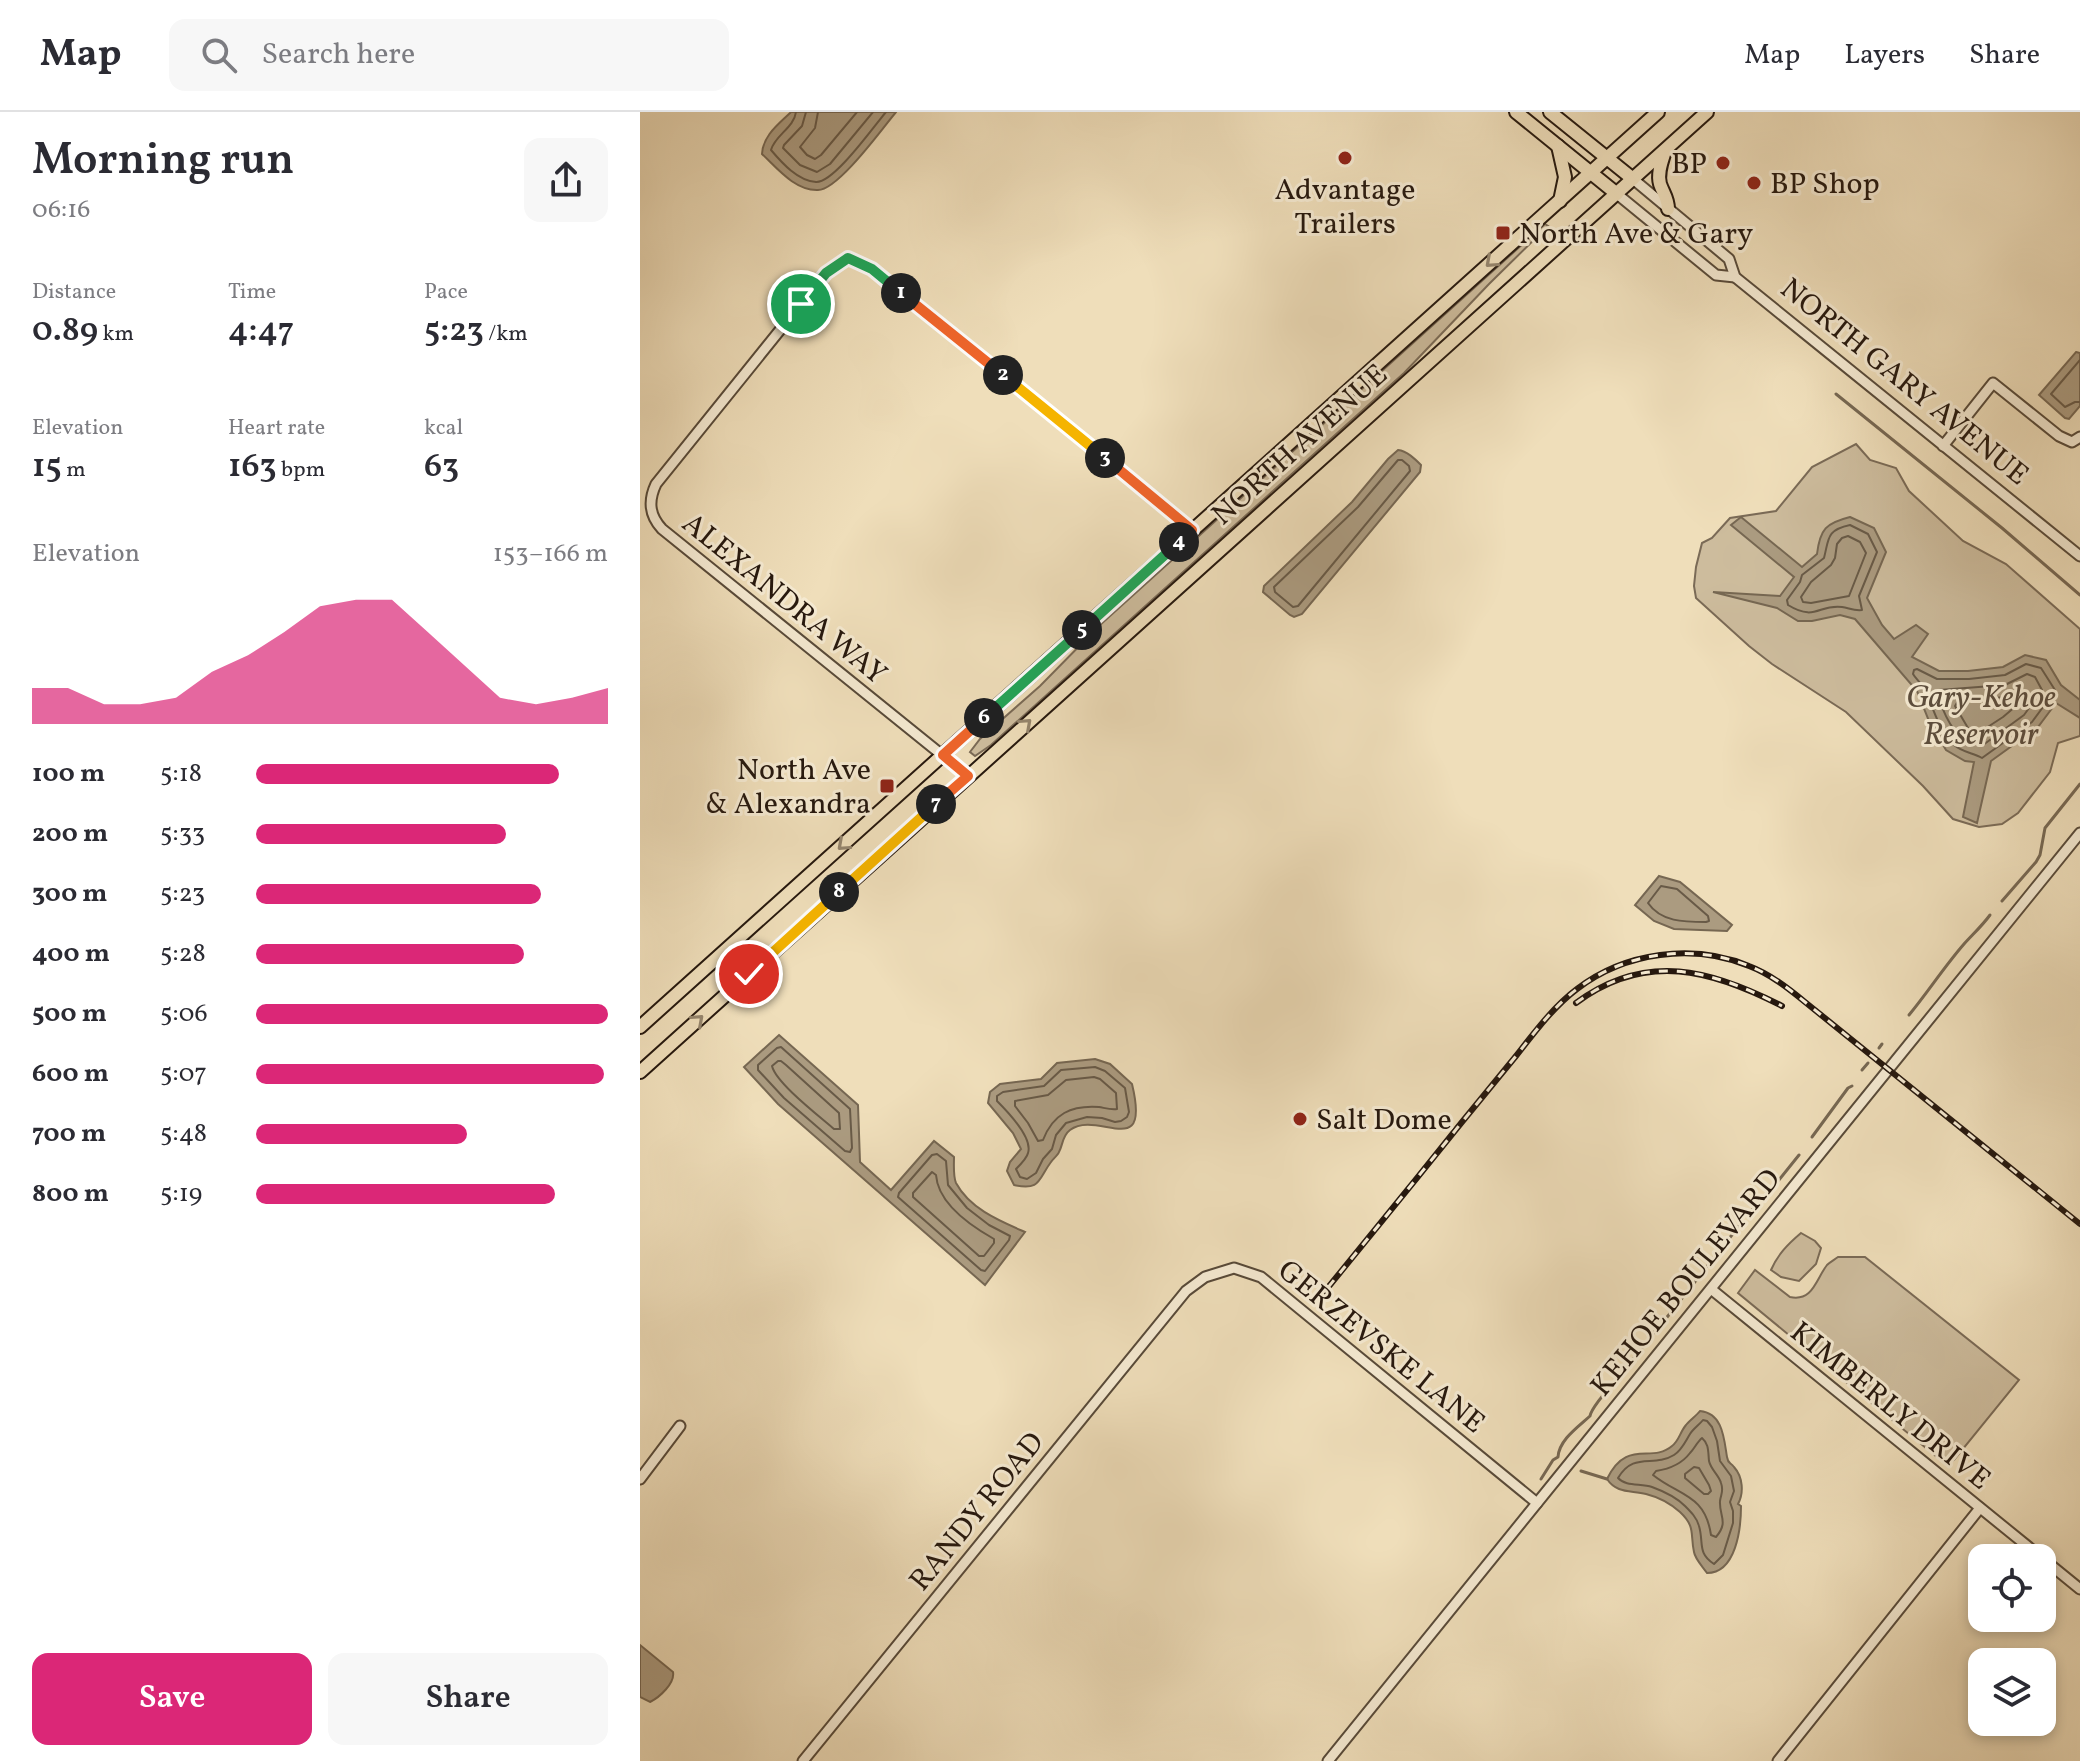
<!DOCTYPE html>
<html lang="en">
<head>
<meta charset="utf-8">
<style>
	:root { --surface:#fff; --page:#f7f7f7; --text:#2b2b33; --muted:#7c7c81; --line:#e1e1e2; --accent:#db2777 }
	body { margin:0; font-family:Vollkorn,serif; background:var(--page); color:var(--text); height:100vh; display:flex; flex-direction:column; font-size:30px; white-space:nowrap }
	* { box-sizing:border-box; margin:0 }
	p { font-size:26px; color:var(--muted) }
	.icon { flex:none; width:44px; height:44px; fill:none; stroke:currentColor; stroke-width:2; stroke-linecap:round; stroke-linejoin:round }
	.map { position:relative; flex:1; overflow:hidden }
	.side { display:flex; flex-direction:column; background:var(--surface); width:640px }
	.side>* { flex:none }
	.tools { position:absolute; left:1328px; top:1432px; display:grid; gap:16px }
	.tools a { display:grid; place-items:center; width:88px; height:88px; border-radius:16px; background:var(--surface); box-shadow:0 4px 12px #0003; font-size:40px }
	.pin { position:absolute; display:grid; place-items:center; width:68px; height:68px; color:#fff; margin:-34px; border:4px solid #fff; border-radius:50%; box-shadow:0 2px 8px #0007 }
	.km { position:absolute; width:40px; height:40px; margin:-20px; border-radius:50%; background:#222; color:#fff; font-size:22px; line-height:40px; text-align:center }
	.round { display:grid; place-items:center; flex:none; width:84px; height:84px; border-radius:16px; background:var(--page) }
	.summary { display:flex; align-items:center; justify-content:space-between; height:136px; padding:0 32px }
	h1 { font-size:44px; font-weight:600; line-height:60px }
	.stats { display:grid; grid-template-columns:repeat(3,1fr); gap:12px; height:136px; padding:8px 32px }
	.stats div { display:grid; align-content:center }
	.stats b { font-size:34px; font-weight:600 }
	.stats small { font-size:22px; font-weight:400 }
	.stats p { font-size:22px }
	.chart { height:224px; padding:16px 32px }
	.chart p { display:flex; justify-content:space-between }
	.chart svg { width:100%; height:144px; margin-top:8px; fill:var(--accent); opacity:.7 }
	.cta { display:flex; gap:16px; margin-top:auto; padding:16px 32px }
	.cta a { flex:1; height:92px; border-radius:16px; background:var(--accent); color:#fff; font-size:32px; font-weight:600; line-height:92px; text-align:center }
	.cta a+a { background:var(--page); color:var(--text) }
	ul { padding:0 32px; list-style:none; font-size:26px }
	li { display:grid; grid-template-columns:128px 96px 1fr; align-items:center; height:60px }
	li i { height:20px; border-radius:10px; background:var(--accent) }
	header { display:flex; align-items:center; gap:48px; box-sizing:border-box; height:112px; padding:0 40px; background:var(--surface); border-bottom:2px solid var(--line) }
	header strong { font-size:38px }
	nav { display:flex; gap:44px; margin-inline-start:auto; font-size:28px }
	.search { width:560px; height:72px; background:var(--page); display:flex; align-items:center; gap:20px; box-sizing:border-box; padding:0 28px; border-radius:16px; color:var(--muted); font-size:30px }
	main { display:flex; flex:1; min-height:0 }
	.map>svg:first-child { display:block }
	.green { fill:#cdbc9d; stroke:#7a6a56; stroke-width:2 }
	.water { fill:#ab9b80; stroke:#766752; stroke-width:2 }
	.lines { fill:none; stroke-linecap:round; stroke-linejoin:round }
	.shore { stroke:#685a47; stroke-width:2 }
	.stream { stroke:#766752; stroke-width:3 }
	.minor-casing { stroke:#584a39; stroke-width:13 }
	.major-casing { stroke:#26180e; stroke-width:16 }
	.minor { stroke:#f5ead2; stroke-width:9 }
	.major { stroke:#efdeba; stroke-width:12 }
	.rail-casing { stroke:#26180e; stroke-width:6 }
	.rail { stroke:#f5ead2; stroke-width:3; stroke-dasharray:9; stroke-linecap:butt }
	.oneway { stroke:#95856d }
	.split-1-casing { stroke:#fff; stroke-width:16 }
	.split-2-casing { stroke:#fff; stroke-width:16 }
	.split-3-casing { stroke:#fff; stroke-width:16 }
	.split-4-casing { stroke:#fff; stroke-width:16 }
	.split-5-casing { stroke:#fff; stroke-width:16 }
	.split-6-casing { stroke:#fff; stroke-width:16 }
	.split-7-casing { stroke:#fff; stroke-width:16 }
	.split-8-casing { stroke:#fff; stroke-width:16 }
	.split-9-casing { stroke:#fff; stroke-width:16 }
	.split-1 { stroke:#22a559; stroke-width:10 }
	.split-2 { stroke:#f0652b; stroke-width:10 }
	.split-3 { stroke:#f5b400; stroke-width:10 }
	.split-4 { stroke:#f0652b; stroke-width:10 }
	.split-5 { stroke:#22a559; stroke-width:10 }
	.split-6 { stroke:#22a559; stroke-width:10 }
	.split-7 { stroke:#f0652b; stroke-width:10 }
	.split-8 { stroke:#f5b400; stroke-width:10 }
	.split-9 { stroke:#f5b400; stroke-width:10 }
	.poi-dot { fill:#8f2418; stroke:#f5ead2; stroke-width:3 }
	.labels { text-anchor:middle; stroke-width:6; stroke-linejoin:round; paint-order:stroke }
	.poi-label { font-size:30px; fill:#26180e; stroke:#f5ead2; text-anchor:start }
	.street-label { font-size:30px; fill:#26180e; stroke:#f5ead2 }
	.water-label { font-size:32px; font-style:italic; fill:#5b4c3c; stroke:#f5ead2 }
</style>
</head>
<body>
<header>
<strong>Map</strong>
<div class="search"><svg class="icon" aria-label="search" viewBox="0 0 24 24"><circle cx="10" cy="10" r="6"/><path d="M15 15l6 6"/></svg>Search here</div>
<nav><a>Map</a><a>Layers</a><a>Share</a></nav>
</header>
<main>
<section class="side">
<div class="summary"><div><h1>Morning run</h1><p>06:16</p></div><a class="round"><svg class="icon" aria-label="share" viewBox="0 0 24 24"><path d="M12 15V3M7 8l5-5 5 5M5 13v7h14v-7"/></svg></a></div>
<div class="stats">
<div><p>Distance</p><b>0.89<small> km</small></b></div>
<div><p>Time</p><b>4:47</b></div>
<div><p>Pace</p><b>5:23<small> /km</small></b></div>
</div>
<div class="stats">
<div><p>Elevation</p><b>15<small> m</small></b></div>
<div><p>Heart rate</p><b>163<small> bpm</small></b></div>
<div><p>kcal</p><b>63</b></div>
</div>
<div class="chart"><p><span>Elevation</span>153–166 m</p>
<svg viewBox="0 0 160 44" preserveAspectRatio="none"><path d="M0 44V33L10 33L20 38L30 38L40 36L50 28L60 23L70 16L80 8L90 6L100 6L110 16L120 26L130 36L140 38L150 36L160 33V44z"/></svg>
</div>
<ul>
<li><b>100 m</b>5:18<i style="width:86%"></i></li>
<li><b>200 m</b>5:33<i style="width:71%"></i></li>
<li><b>300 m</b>5:23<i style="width:81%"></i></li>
<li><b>400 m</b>5:28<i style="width:76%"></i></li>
<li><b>500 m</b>5:06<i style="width:100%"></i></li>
<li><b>600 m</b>5:07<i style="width:99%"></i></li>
<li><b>700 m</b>5:48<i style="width:60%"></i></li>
<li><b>800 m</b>5:19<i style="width:85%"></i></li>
</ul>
<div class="cta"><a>Save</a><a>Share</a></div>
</section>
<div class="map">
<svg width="1440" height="1649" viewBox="0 0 1440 1649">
	<rect width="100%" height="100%" fill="#efdeba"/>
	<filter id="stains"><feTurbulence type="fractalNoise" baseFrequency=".0025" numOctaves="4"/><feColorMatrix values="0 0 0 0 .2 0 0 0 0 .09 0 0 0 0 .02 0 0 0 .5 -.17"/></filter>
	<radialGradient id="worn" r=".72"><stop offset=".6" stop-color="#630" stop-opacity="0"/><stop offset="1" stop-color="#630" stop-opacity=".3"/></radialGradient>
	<g class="green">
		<path d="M 905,112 L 908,114 L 849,172 L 764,261 L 351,633 L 335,644 L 330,640 L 340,627 L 400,574 L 460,513 Z"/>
		<path d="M 1216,332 L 1230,348 L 1256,356 L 1269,379 L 1323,429 L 1366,452 L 1440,517 L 1440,624 L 1418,631 L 1410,660 L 1378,701 L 1362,712 L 1339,715 L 1313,707 L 1283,674 L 1206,600 L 1132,552 L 1109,534 L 1056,486 L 1054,474 L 1056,455 L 1062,431 L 1072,426 L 1090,406 L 1136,399 L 1172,355 Z"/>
		<path d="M 1161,1121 L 1175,1129 L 1181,1136 L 1176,1152 L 1159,1169 L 1141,1165 L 1131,1158 C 1138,1142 1148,1132 1161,1121 Z"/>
		<path d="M 1198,1145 L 1225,1145 L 1379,1268 L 1314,1348 L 1308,1351 L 1298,1346 L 1098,1181 L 1115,1158 L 1150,1185 C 1173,1190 1176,1167 1187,1153 C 1190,1150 1194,1148 1198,1145 Z"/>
	</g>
	<g class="water">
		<path d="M 151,0 L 256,0 C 242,17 198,78 178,78 C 155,79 137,56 122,42 C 123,23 139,12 151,0 Z"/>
		<path d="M 1436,240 L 1440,241 L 1440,294 L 1429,307 L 1425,306 L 1399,283 Z"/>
		<path d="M 758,338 C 767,339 775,347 781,353 L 780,360 L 662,502 L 654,505 L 650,503 L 623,480 L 624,474 L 712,390 L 748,347 Z"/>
		<path d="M 1210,405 L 1234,416 L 1246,440 L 1227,486 L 1242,513 L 1254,527 L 1276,513 L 1288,522 L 1272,545 L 1299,559 L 1328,559 L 1363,555 L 1385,543 L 1406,548 L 1421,573 L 1440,588 L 1440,606 L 1416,591 L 1398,615 L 1351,649 L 1337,711 L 1323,705 L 1334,650 L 1325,649 L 1306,638 L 1289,609 L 1277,579 L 1215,507 L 1200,503 L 1172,509 L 1158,509 L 1137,496 L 1073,480 L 1140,484 L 1154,465 L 1091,413 L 1101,405 L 1162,455 L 1177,442 C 1180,417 1186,411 1210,405 Z"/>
		<path d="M 1019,764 L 1040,770 L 1092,813 L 1087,819 L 1034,817 L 1014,809 L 995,793 Z"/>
		<path d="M 139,923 L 218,993 L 220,1050 L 251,1078 L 294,1029 L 314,1045 C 314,1053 313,1064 316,1071 C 330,1097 360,1109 385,1120 L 345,1173 L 138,992 L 104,955 Z"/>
		<path d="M 455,947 L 470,952 L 492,972 C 511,1051 458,997 430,1018 C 422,1024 423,1033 419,1040 C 418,1043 412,1048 411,1050 C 398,1067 401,1079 374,1073 L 367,1059 L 370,1050 L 381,1037 L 373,1021 L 348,991 L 350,980 L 360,972 L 401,967 L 417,951 Z"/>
		<path d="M 1060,1299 C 1083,1301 1084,1327 1087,1345 C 1088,1352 1090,1350 1094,1355 C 1103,1365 1104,1381 1098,1392 L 1101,1394 C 1101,1417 1096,1461 1067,1461 C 1063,1455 1055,1447 1054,1440 C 1050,1422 1056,1415 1040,1400 C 1031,1392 1018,1385 1006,1382 C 991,1378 977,1382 967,1367 C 987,1326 1011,1352 1032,1334 C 1039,1329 1040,1320 1046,1313 C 1050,1308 1056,1304 1060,1299 Z"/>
		<path d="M 0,1533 L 33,1560 C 35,1571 20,1585 10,1590 L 0,1585 Z"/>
	</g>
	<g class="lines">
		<g class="shore">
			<path d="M 156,0 C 154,16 135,23 131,38 C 142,51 158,69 176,70 C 194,71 234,14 246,0"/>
			<path d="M 166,0 L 162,14 L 144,33 L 143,36 L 160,53 L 177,60 L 190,52 L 233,0"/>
			<path d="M 178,0 L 175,16 L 160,35 L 167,43 L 175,47 L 181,43 L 217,0"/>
			<path d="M 1440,248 L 1411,282 L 1425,295 L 1435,290 L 1440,290"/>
			<path d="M 758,348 L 762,348 L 769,354 L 770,359 L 658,494 L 653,495 L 635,480 L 634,475 L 718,395 Z"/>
			<path d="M 1210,413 L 1228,422 L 1237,440 L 1219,484 L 1222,498 C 1214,499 1209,496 1202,495 C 1178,492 1176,510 1148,493 L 1147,488 L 1160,470 L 1162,463 L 1184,446 C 1189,427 1186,418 1210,413 Z"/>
			<path d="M 1208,424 L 1220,430 L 1226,441 L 1209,484 L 1171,491 L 1163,490 L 1161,485 L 1171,470 L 1191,453 L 1195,446 L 1197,432 L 1202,426 Z"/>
			<path d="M 1386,552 L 1401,556 L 1415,578 L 1415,582 L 1409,587 L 1392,610 L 1342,646 C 1333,641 1322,640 1314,633 C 1299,621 1293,593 1284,577 C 1281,571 1276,567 1273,562 L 1274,558 L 1277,557 L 1297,567 L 1329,567 L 1365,563 Z"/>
			<path d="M 1387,562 L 1395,565 L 1402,578 L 1384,603 L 1343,633 C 1336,632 1329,631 1323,627 C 1311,618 1298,592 1299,578 L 1365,573 Z"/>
			<path d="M 1376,582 L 1381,587 L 1376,594 L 1363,605 L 1340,620 L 1328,616 L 1315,594 L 1318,589 L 1365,585 Z"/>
			<path d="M 1021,774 L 1037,777 L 1068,804 L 1069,809 L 1066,810 C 1044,810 1021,810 1008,791 Z"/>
			<path d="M 141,935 L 210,997 L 212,1036 L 210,1040 L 205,1039 L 144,986 L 118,958 L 118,953 L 137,936 Z"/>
			<path d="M 138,949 L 141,949 L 146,953 L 199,1001 L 200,1017 L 194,1017 C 179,1004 136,971 132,954 Z"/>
			<path d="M 455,955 L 465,959 L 485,976 L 489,1000 L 487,1005 L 481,1009 L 475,1010 L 462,1006 L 447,1005 L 426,1011 L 416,1023 L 412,1037 L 403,1047 L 396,1061 L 387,1067 L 380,1065 L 376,1057 C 380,1053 387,1046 388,1041 C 393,1026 367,999 357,989 L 357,984 L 363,980 L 404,974 L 421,958 Z"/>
			<path d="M 454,965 L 460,967 L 476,981 L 477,997 C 471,998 465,996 459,995 C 431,993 413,1002 403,1028 L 398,1029 L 388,1011 L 375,994 L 375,989 L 408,983 L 426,968 Z"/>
			<path d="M 297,1042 L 306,1049 L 308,1073 L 327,1096 L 349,1113 L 370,1124 L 369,1128 L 345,1159 L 341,1158 L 258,1085 L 259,1081 L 292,1043 Z"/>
			<path d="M 292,1060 L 296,1063 C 298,1092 331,1114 354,1127 L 354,1131 L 344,1144 L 339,1144 L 273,1085 L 273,1081 Z"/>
			<path d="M 1063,1308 L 1067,1309 L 1072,1315 L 1077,1329 L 1080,1349 L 1091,1364 L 1094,1379 L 1090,1390 L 1093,1399 L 1093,1411 L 1083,1443 L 1074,1452 C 1057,1441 1064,1431 1059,1414 C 1057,1406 1051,1400 1045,1394 C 1037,1386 1023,1379 1012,1375 C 1001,1371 986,1375 978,1366 C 994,1339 1013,1356 1034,1343 C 1042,1338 1045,1330 1050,1322 C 1053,1317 1059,1313 1063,1308 Z"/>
			<path d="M 1062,1326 C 1069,1332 1068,1339 1069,1349 C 1071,1358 1079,1363 1081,1371 C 1084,1379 1081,1382 1080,1389 C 1079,1404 1089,1410 1076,1425 L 1071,1423 C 1065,1382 1039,1384 1013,1363 L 1016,1359 C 1029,1357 1041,1353 1050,1341 C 1055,1336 1057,1330 1062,1326 Z"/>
			<path d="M 1054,1355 L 1059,1356 L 1069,1373 L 1071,1379 L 1068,1382 L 1064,1382 L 1045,1366 L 1045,1362 Z"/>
		</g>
		<g class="stream">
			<path d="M 1196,282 L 1362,416 L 1440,483"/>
			<path d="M 1362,789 L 1396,750 L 1400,743 L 1405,716 L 1440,672"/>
			<path d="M 1269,903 C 1288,880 1304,855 1324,832 C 1333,822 1342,814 1350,803"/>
			<path d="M 1239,936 L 1242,932"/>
			<path d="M 1222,958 L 1228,951"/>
			<path d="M 1172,1025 L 1208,976 L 1212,974"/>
			<path d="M 1109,1103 L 1117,1091 L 1122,1089 L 1159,1043"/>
			<path d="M 1024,1209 L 1099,1114"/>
			<path d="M 941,1359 L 967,1367"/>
			<path d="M 901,1367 L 913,1348 L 918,1345 C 919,1328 938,1315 950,1304 C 951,1298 965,1279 971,1276 L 1015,1219"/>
		</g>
		<defs>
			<g id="minor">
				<path d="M 993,67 L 1089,147 L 1095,165 L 1440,444"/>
				<path d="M 977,82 L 1076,163 L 1095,165"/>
				<path d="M 1303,334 L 1353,271 L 1419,324 L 1432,330 L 1440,325"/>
				<path d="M 328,664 L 22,417 C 9,403 8,389 16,372 L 186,161 L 208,146 L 232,157 L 552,418"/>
				<path d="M 1071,1177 L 1402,1446"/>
				<path d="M 0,1367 L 40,1314"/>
				<path d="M 1402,1446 L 1440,1477"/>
				<path d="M 163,1649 L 546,1179 L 565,1165 L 594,1156 L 621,1165 L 897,1391"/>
				<path d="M 688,1649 L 1440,721"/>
				<path d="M 1138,1649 L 1340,1396"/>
			</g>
			<g id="major">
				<path d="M 876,0 L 977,82"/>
				<path d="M 910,0 L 993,67"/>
				<path d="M 918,34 L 925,65 L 920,89"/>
				<path d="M 1025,39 C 1022,49 1017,61 1020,72 C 1023,81 1028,86 1028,97"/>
				<path d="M 0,915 L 1018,0"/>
				<path d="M 0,960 L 1067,0"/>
			</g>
		</defs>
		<use href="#minor" class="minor-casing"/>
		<use href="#major" class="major-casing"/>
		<use href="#minor" class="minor"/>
		<use href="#major" class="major"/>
		<defs>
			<g id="rail">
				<path d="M 936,891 C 1006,839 1072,858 1142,894"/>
				<path d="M 677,1189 C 725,1130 774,1070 822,1010 C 840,988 858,966 876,944 C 894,921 913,895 937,877 C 985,840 1053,831 1109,854 C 1130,862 1148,876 1165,890 L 1440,1112"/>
			</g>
		</defs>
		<use href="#rail" class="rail-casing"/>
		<use href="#rail" class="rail"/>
	</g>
	<defs><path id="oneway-chevron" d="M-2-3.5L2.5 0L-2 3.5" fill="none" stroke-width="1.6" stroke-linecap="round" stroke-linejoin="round" transform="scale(2)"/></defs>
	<g class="oneway">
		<use href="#oneway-chevron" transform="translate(851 150) rotate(138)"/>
		<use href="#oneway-chevron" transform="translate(386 612) rotate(-42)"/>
		<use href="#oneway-chevron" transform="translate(203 733) rotate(138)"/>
		<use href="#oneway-chevron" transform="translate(58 908) rotate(-42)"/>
	</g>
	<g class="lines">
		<defs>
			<path id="split-1" d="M 161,192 L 186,161 L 208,146 L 232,157 L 261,181"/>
			<path id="split-2" d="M 261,181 L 363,263"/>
			<path id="split-3" d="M 363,263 L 465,346"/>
			<path id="split-4" d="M 465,346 L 552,418 L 539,430"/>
			<path id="split-5" d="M 442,518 L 539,430"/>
			<path id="split-6" d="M 344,606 L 442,518"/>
			<path id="split-7" d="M 296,692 L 328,664 L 303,643 L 344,606"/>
			<path id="split-8" d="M 199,780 L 296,692"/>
			<path id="split-9" d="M 109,862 L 199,780"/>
		</defs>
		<use href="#split-1" class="split-1-casing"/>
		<use href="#split-2" class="split-2-casing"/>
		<use href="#split-3" class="split-3-casing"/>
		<use href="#split-4" class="split-4-casing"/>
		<use href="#split-5" class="split-5-casing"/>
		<use href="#split-6" class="split-6-casing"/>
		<use href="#split-7" class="split-7-casing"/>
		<use href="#split-8" class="split-8-casing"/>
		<use href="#split-9" class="split-9-casing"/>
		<use href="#split-1" class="split-1"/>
		<use href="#split-2" class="split-2"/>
		<use href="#split-3" class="split-3"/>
		<use href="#split-4" class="split-4"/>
		<use href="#split-5" class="split-5"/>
		<use href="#split-6" class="split-6"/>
		<use href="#split-7" class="split-7"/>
		<use href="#split-8" class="split-8"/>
		<use href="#split-9" class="split-9"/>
	</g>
	<g class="poi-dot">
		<circle cx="705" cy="46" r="8"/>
		<circle cx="1083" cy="51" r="8"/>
		<circle cx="1114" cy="71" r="8"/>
		<rect x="855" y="113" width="16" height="16" rx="4"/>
		<rect x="239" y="666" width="16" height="16" rx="4"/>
		<circle cx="660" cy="1007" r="8"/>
	</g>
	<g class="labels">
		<g class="poi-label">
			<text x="1067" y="61" text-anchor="end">BP</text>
			<text x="1130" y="81">BP Shop</text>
			<text x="705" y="87" text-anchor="middle">Advantage<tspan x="705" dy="34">Trailers</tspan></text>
			<text x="879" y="131">North Ave &amp; Gary</text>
			<text x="231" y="667" text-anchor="end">North Ave<tspan x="231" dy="34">&amp; Alexandra</tspan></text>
			<text x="676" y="1017">Salt Dome</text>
		</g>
		<g class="street-label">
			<text transform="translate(1265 269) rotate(39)" y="10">NORTH GARY AVENUE</text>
			<text transform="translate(659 332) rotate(-42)" y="10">NORTH AVENUE</text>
			<text transform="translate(145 486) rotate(39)" y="10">ALEXANDRA WAY</text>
			<text transform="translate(1045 1170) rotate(-51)" y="10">KEHOE BOULEVARD</text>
			<text transform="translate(742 1234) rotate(39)" y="10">GERZEVSKE LANE</text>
			<text transform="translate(1251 1293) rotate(39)" y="10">KIMBERLY DRIVE</text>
			<text transform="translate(336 1399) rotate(-51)" y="10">RANDY ROAD</text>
		</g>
		<g class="water-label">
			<text x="1341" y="595">Gary-Kehoe<tspan x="1341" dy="37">Reservoir</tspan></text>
		</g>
	</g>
	<rect width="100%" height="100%" filter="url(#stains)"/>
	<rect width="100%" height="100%" fill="url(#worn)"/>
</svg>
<div class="tools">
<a><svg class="icon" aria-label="locate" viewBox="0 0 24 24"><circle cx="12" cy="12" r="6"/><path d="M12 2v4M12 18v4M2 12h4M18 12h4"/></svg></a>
<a><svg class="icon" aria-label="layers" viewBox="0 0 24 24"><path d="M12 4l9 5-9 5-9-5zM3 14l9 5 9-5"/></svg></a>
</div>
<div class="pin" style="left:161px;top:192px;background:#1e9e55"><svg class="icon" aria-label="arrive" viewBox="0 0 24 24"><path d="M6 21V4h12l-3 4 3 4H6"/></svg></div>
<div class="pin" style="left:109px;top:862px;background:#d93025"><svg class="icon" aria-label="check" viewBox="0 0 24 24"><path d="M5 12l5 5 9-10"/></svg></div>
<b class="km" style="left:261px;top:181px">1</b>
<b class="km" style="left:363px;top:263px">2</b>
<b class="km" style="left:465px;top:346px">3</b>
<b class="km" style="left:539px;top:430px">4</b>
<b class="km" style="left:442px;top:518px">5</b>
<b class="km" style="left:344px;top:606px">6</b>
<b class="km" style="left:296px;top:692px">7</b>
<b class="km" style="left:199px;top:780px">8</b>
</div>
</main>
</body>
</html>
